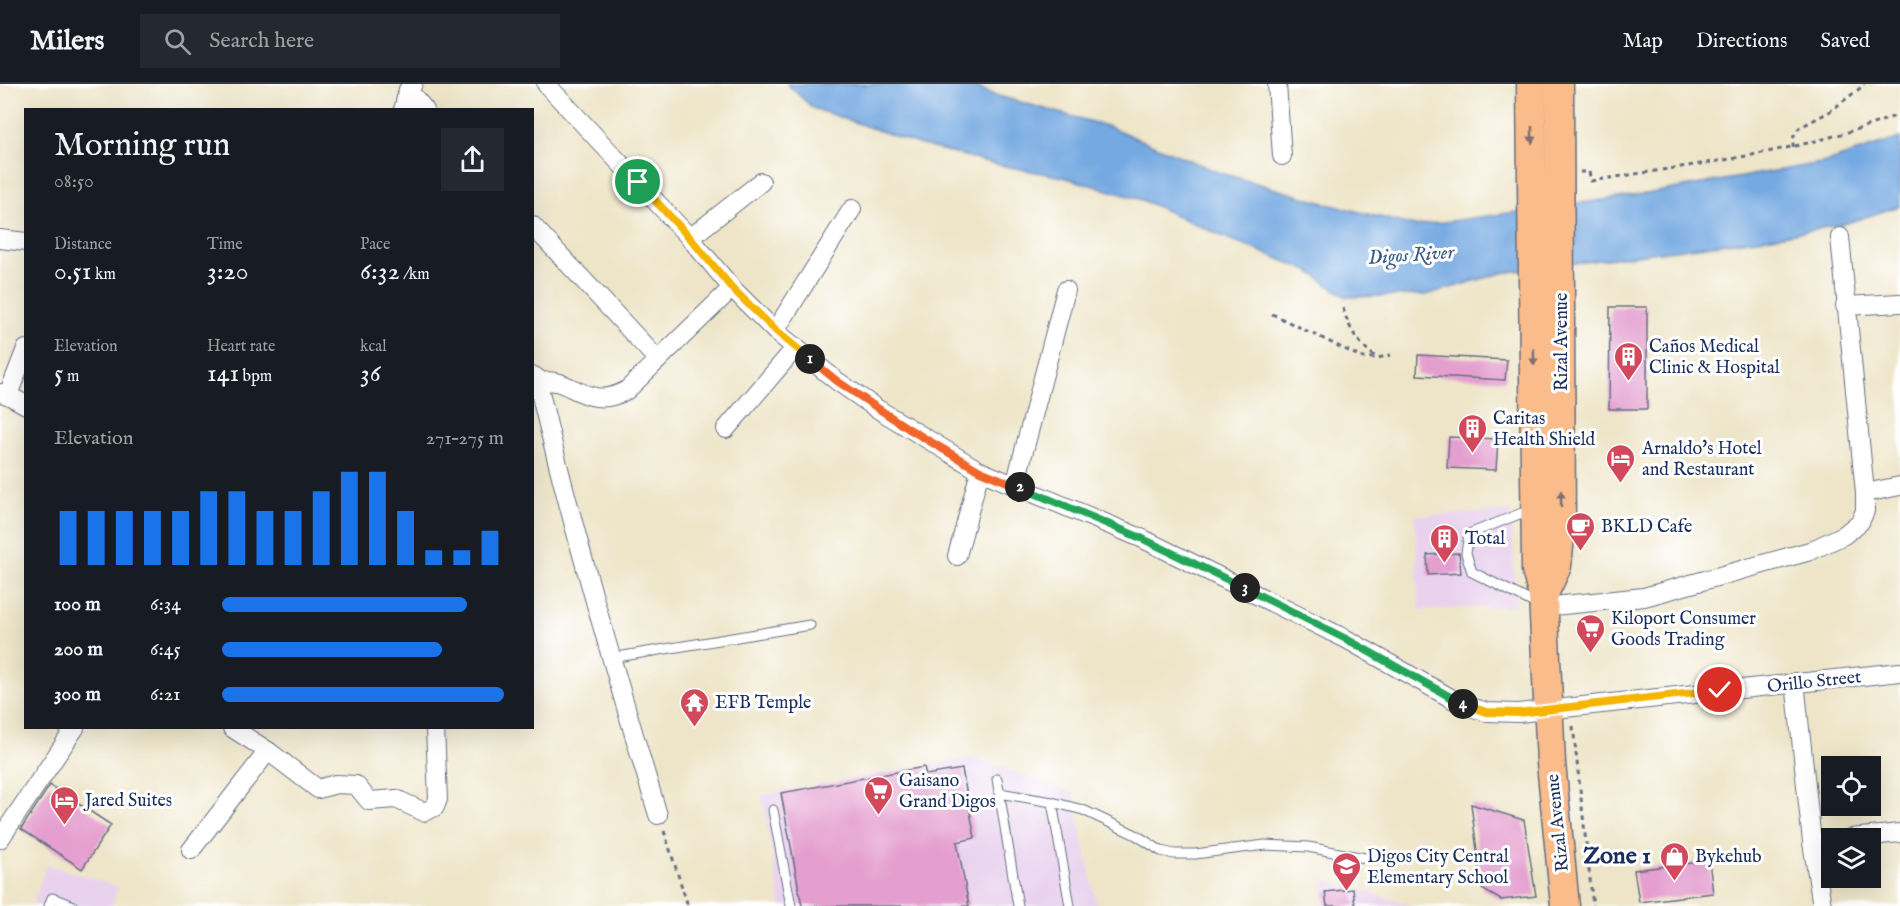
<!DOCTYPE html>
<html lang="en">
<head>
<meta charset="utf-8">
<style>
	:root { --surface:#171b24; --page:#242831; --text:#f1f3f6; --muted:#9ea1a6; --line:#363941; --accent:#1a73e8 }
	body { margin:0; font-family:"IM FELL English",serif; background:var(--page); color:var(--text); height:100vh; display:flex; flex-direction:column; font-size:22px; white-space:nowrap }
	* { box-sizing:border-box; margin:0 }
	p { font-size:20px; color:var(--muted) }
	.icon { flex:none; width:33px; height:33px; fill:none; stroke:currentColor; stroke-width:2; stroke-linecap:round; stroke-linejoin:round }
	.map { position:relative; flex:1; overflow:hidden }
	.sheet { position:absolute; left:24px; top:24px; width:510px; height:621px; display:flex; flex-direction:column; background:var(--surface); border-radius:0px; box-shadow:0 6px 24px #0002 }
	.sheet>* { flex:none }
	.controls { position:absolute; left:1821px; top:672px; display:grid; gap:12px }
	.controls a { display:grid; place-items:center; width:60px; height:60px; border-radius:0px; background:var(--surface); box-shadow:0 6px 24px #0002; font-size:30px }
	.pin { position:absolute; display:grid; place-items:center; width:51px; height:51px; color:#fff; margin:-26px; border:3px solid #fff; border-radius:50%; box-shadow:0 2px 6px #0007 }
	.km { position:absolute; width:30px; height:30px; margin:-15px; border-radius:50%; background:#222; color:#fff; font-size:16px; line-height:30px; text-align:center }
	.round { display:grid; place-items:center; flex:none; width:63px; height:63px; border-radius:0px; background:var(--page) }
	.head { display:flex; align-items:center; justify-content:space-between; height:102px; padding:0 30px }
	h1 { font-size:33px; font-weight:600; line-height:45px }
	.stats { display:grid; grid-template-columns:repeat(3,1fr); gap:9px; height:102px; padding:6px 30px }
	.stats div { display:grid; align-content:center }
	.stats b { font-size:26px; font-weight:600 }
	.stats small { font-size:16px; font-weight:400 }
	.stats p { font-size:16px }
	.chart { height:168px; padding:12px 30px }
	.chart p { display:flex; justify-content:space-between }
	.chart svg { width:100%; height:108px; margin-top:6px; stroke:var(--accent); stroke-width:6 }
	ul { padding:0 30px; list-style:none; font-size:20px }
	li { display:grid; grid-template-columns:96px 72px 1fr; align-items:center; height:45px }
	li i { height:15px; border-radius:8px; background:var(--accent) }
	header { display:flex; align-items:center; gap:36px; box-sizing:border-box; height:84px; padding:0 30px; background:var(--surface); border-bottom:2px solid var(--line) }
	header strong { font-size:28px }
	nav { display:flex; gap:33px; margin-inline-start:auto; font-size:21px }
	.search { width:420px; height:54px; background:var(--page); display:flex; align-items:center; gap:15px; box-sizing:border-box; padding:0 21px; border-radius:0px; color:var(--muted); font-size:22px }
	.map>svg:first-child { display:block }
	.built { fill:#e9d2ee }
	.water { fill:#74a9e1; stroke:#486ca0; stroke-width:1.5 }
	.building { fill:#e49ecf }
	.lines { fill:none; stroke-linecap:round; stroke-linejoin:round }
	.service-casing { stroke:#656f83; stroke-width:11 }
	.minor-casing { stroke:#656f83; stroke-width:20 }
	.primary-casing { stroke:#656f83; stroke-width:31 }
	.path { stroke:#656f83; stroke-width:3; stroke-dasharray:4.5 4.5; stroke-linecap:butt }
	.service { stroke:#fff; stroke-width:9 }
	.minor { stroke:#fff; stroke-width:18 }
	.primary { stroke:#fabc8b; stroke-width:28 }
	.oneway { fill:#7f6e72 }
	.split-1-casing { stroke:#fff; stroke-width:12 }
	.split-2-casing { stroke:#fff; stroke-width:12 }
	.split-3-casing { stroke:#fff; stroke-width:12 }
	.split-4-casing { stroke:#fff; stroke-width:12 }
	.split-5-casing { stroke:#fff; stroke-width:12 }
	.split-1 { stroke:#f5b400; stroke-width:8 }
	.split-2 { stroke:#f0652b; stroke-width:8 }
	.split-3 { stroke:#22a559; stroke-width:8 }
	.split-4 { stroke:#22a559; stroke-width:8 }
	.split-5 { stroke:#f5b400; stroke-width:8 }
	.labels { text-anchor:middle; stroke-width:6; stroke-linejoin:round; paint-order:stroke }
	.street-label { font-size:18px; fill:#1b2f5e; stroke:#fff }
	.poi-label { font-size:18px; fill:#1b2f5e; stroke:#fff; text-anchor:start }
	.water-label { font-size:20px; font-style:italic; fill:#3a5a8c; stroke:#fff }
	.district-label { font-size:24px; font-weight:bold; fill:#1b2f5e; stroke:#fff }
</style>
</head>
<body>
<header>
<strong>Milers</strong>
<div class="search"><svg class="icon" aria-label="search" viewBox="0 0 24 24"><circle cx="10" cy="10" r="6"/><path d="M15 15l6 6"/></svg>Search here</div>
<nav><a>Map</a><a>Directions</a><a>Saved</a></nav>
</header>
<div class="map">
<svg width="1900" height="822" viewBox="0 0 1900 822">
	<rect width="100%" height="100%" fill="#fff"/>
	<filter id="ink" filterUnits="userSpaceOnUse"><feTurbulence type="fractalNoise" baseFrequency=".0167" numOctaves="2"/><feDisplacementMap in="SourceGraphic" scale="12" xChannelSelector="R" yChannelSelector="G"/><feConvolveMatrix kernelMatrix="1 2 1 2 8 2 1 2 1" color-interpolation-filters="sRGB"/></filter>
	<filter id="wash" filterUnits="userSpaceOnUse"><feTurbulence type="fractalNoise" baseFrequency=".008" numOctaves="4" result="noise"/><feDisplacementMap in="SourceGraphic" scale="24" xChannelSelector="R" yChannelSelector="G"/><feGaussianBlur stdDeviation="1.35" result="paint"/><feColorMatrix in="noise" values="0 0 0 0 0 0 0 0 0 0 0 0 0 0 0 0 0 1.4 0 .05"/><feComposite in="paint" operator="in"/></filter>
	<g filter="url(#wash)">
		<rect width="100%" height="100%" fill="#eee5c8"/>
		<g class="built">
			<path d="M 1511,427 L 1516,522 L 1419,526 L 1415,432 Z"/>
			<path d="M 974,673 L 1073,709 L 1097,822 L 781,822 L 762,711 Z"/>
			<path d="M 46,780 L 118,803 L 112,822 L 33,822 Z"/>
			<path d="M 1322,795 L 1415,822 L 1325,822 Z"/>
		</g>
		<path class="water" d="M 787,0 L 969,0 L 995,11 L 1110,43 L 1218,88 L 1328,120 L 1415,142 L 1639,111 L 1826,78 L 1900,54 L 1900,122 L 1844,140 L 1772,153 L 1502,189 L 1426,211 L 1346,213 L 1309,187 L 1224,153 L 1142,116 L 1063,93 L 999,81 L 918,60 L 813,24 Z"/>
		<g id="blocks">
			<g class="building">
				<path d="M 1610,223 L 1647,223 L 1647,325 L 1609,325 Z"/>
				<path d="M 1418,271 L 1507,276 L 1505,296 L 1417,291 Z"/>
				<path d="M 1449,353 L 1498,355 L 1496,386 L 1447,384 Z"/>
				<path d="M 1459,469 L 1461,489 L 1428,491 L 1427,471 Z"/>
				<path d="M 924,683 L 926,691 L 962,685 L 975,754 L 957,758 L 969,822 L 802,822 L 781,709 Z"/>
				<path d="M 50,701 L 111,741 L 82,785 L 21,745 Z"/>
				<path d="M 1471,720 L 1524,736 L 1536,812 L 1501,816 L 1482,805 Z"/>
				<path d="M 1709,777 L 1713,809 L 1639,818 L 1634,786 Z"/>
				<path d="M 1353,805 L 1355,822 L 1327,822 L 1325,808 Z"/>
			</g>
		</g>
	</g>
	<g filter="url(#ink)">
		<use href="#blocks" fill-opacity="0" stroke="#656f83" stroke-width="1.5"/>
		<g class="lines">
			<defs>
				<g id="service">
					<path d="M 1532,425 L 1469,450 L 1466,469 L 1472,488 L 1538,521"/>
					<path d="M 611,574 L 810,541"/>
					<path d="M 997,695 L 1018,822"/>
					<path d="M 999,709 L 1052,718 L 1083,726 L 1136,751 L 1161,767 L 1174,770 L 1195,770 L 1265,761 L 1308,763 L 1365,774"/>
					<path d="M 1052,718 L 1070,822"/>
					<path d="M 773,726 L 791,822"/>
					<path d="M 49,822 L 52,814 L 73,822"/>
				</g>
				<g id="minor">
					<path d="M 546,0 L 690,154 L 732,204 L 775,247 L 837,297 L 876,324 L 980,387 L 1141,454 L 1348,556 L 1463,621 L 1487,628 L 1518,629 L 1900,588"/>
					<path d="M 1277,0 L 1282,72"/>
					<path d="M 408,6 L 425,26"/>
					<path d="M 403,26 L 408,6 L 413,0"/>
					<path d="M 532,141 L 658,276"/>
					<path d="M 690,154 L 761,98"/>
					<path d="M 0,155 L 26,158"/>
					<path d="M 1845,222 L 1900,219"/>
					<path d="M 775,247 L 852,125"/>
					<path d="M 534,292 L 542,298 C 569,291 587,329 627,306 L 732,204"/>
					<path d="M 542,298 L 540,308 C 574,451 616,591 658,731"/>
					<path d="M 0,309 L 8,311 L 26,321"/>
					<path d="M 8,311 L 26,265"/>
					<path d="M 726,345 L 796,263"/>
					<path d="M 1015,401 L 1066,206"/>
					<path d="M 1865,409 L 1900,402"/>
					<path d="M 957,472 L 980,387"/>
					<path d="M 1543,523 L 1644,513 L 1810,467 L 1844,451 L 1860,438 L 1865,427 L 1865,409 L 1840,153"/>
					<path d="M 1795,598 L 1812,758 L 1822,822"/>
					<path d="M 232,644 L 268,667 L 318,705 L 336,700 L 356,701 L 369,717 L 396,715 L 424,728 L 435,723 L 438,715 L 435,644"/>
					<path d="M 1851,754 L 1900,749"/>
					<path d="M 0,755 L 75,644"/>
					<path d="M 1812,758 L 1832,757"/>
					<path d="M 191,766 L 268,667"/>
				</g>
				<g id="primary">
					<path d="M 1531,0 L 1536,486 L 1543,512 L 1551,679 L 1565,822"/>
					<path d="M 1543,512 L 1557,482 L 1561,443 L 1559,0"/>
				</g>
			</defs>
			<use href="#service" class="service-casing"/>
			<use href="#minor" class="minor-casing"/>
			<use href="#primary" class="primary-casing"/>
			<g class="path">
				<path d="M 1793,63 L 1793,54 L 1799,44 L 1829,28 L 1863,2 L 1864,0"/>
				<path d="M 1580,88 L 1589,88 L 1591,97 C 1695,80 1802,69 1900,30"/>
				<path d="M 1343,224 C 1349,245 1358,260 1376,273"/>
				<path d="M 1272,230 L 1363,274 L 1378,274 L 1391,271"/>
				<path d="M 1573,642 L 1593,822"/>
				<path d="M 664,747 L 688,822"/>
			</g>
			<use href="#service" class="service"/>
			<use href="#minor" class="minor"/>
			<use href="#primary" class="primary"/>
		</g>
		<defs><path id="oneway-solid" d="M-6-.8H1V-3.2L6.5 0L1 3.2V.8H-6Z" transform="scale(1.5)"/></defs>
		<g class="oneway">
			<use href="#oneway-solid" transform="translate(1532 51) rotate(90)"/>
			<use href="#oneway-solid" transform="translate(1534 273) rotate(89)"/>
			<use href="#oneway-solid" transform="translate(1561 415) rotate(-90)"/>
		</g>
	</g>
	<g class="lines" filter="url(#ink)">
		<defs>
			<path id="split-1" d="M 638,98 L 690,154 L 732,204 L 776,247 L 810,275"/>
			<path id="split-2" d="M 810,275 L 837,297 L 909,345 L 980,387 L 1020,403"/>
			<path id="split-3" d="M 1020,403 L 1141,454 L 1245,504"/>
			<path id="split-4" d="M 1245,504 L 1348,556 L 1463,620"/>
			<path id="split-5" d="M 1463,620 L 1486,628 L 1518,629 L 1720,606"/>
		</defs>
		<use href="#split-1" class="split-1-casing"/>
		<use href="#split-2" class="split-2-casing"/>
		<use href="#split-3" class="split-3-casing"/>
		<use href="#split-4" class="split-4-casing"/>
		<use href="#split-5" class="split-5-casing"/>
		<use href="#split-1" class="split-1"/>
		<use href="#split-2" class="split-2"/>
		<use href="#split-3" class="split-3"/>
		<use href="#split-4" class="split-4"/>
		<use href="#split-5" class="split-5"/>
	</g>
	<defs>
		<symbol id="building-pin" viewBox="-11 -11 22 30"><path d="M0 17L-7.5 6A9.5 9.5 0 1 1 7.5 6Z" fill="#d1495b" stroke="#fff"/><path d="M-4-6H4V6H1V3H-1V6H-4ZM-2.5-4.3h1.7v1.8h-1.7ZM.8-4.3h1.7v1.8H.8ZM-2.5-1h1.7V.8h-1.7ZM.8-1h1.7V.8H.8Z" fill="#fff"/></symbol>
		<symbol id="hotel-pin" viewBox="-11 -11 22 30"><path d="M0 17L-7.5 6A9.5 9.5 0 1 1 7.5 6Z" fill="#d1495b" stroke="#fff"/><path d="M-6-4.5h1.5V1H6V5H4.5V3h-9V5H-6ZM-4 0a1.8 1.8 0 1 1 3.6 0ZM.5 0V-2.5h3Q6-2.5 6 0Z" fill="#fff"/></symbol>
		<symbol id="cafe-pin" viewBox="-11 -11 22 30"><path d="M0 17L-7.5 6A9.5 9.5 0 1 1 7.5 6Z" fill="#d1495b" stroke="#fff"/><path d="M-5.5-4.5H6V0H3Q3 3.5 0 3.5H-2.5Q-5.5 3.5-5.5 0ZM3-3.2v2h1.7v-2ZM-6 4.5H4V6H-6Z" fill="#fff"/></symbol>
		<symbol id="supermarket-pin" viewBox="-11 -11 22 30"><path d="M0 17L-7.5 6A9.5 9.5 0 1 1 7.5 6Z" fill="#d1495b" stroke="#fff"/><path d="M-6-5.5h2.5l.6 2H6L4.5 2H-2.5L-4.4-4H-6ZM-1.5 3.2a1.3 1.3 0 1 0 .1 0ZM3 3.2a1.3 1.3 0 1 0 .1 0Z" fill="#fff"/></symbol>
		<symbol id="temple-pin" viewBox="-11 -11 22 30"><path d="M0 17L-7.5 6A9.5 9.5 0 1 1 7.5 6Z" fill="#d1495b" stroke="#fff"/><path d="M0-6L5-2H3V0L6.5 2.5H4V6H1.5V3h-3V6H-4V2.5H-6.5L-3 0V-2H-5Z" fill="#fff"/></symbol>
		<symbol id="shop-pin" viewBox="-11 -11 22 30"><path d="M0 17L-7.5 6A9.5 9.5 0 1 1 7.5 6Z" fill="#d1495b" stroke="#fff"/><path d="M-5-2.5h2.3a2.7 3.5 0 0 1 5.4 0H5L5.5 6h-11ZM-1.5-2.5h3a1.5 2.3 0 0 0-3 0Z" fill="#fff"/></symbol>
		<symbol id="school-pin" viewBox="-11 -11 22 30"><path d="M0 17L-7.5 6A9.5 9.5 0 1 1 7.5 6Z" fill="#d1495b" stroke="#fff"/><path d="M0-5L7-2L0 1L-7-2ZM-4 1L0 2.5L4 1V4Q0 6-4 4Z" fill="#fff"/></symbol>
	</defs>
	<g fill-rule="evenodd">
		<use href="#building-pin" x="1612" y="256" width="33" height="45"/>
		<use href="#building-pin" x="1456" y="328" width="33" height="45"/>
		<use href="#hotel-pin" x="1604" y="358" width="33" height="45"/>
		<use href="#cafe-pin" x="1564" y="426" width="33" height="45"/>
		<use href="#building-pin" x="1428" y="438" width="33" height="45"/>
		<use href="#supermarket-pin" x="1574" y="528" width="33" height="45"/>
		<use href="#temple-pin" x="678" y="602" width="33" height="45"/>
		<use href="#supermarket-pin" x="862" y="690" width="33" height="45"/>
		<use href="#hotel-pin" x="48" y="700" width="33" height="45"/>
		<use href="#shop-pin" x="1658" y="756" width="33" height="45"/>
		<use href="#school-pin" x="1330" y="766" width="33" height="45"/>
	</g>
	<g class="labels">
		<g class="street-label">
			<text transform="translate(1561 258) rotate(-90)" y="6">Rizal Avenue</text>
			<text transform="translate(1814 597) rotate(-6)" y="6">Orillo Street</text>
			<text transform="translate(1557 739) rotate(-96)" y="6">Rizal Avenue</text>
		</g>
		<g class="poi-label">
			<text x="1649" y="268">Caños Medical<tspan x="1649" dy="21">Clinic &amp; Hospital</tspan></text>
			<text x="1493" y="340">Caritas<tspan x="1493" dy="21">Health Shield</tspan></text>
			<text x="1642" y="370">Arnaldo's Hotel<tspan x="1642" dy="21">and Restaurant</tspan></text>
			<text x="1601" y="448">BKLD Cafe</text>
			<text x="1465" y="460">Total</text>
			<text x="1611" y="540">Kiloport Consumer<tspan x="1611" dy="21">Goods Trading</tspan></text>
			<text x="715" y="624">EFB Temple</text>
			<text x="899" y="702">Gaisano<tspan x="899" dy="21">Grand Digos</tspan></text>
			<text x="85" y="722">Jared Suites</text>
			<text x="1367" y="778">Digos City Central<tspan x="1367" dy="21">Elementary School</tspan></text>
			<text x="1695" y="778">Bykehub</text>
		</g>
		<g class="water-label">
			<text transform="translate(1411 170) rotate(-4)" y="7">Digos River</text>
		</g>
		<g class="district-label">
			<text x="1617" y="779">Zone 1</text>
		</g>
	</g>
</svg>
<div class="controls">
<a><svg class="icon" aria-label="locate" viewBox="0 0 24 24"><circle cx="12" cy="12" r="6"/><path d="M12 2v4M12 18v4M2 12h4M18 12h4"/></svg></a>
<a><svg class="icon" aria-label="layers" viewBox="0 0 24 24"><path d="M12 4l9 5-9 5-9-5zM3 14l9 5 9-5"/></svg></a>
</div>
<div class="pin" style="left:638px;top:98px;background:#1e9e55"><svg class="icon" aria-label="arrive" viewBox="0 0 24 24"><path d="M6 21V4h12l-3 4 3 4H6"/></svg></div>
<div class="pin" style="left:1720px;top:606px;background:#d93025"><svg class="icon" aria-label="check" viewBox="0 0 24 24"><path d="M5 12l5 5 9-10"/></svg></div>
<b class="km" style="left:810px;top:275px">1</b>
<b class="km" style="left:1020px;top:403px">2</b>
<b class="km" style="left:1245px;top:504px">3</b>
<b class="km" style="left:1463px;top:620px">4</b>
<section class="sheet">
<div class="head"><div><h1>Morning run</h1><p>08:50</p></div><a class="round"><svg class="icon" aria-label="share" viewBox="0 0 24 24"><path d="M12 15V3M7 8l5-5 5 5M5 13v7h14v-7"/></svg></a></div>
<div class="stats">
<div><p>Distance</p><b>0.51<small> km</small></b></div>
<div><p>Time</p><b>3:20</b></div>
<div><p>Pace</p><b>6:32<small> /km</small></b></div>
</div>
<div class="stats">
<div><p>Elevation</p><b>5<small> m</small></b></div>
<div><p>Heart rate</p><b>141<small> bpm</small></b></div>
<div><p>kcal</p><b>36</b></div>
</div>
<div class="chart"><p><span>Elevation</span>271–275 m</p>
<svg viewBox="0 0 160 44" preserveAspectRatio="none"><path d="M5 44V22M15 44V22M25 44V22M35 44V22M45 44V22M55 44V14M65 44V14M75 44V22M85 44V22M95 44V14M105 44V6M115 44V6M125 44V22M135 44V38M145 44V38M155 44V30"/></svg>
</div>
<ul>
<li><b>100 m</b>6:34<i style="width:87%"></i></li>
<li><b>200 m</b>6:45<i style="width:78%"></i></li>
<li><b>300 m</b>6:21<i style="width:100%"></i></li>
</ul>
</section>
</div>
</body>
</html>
